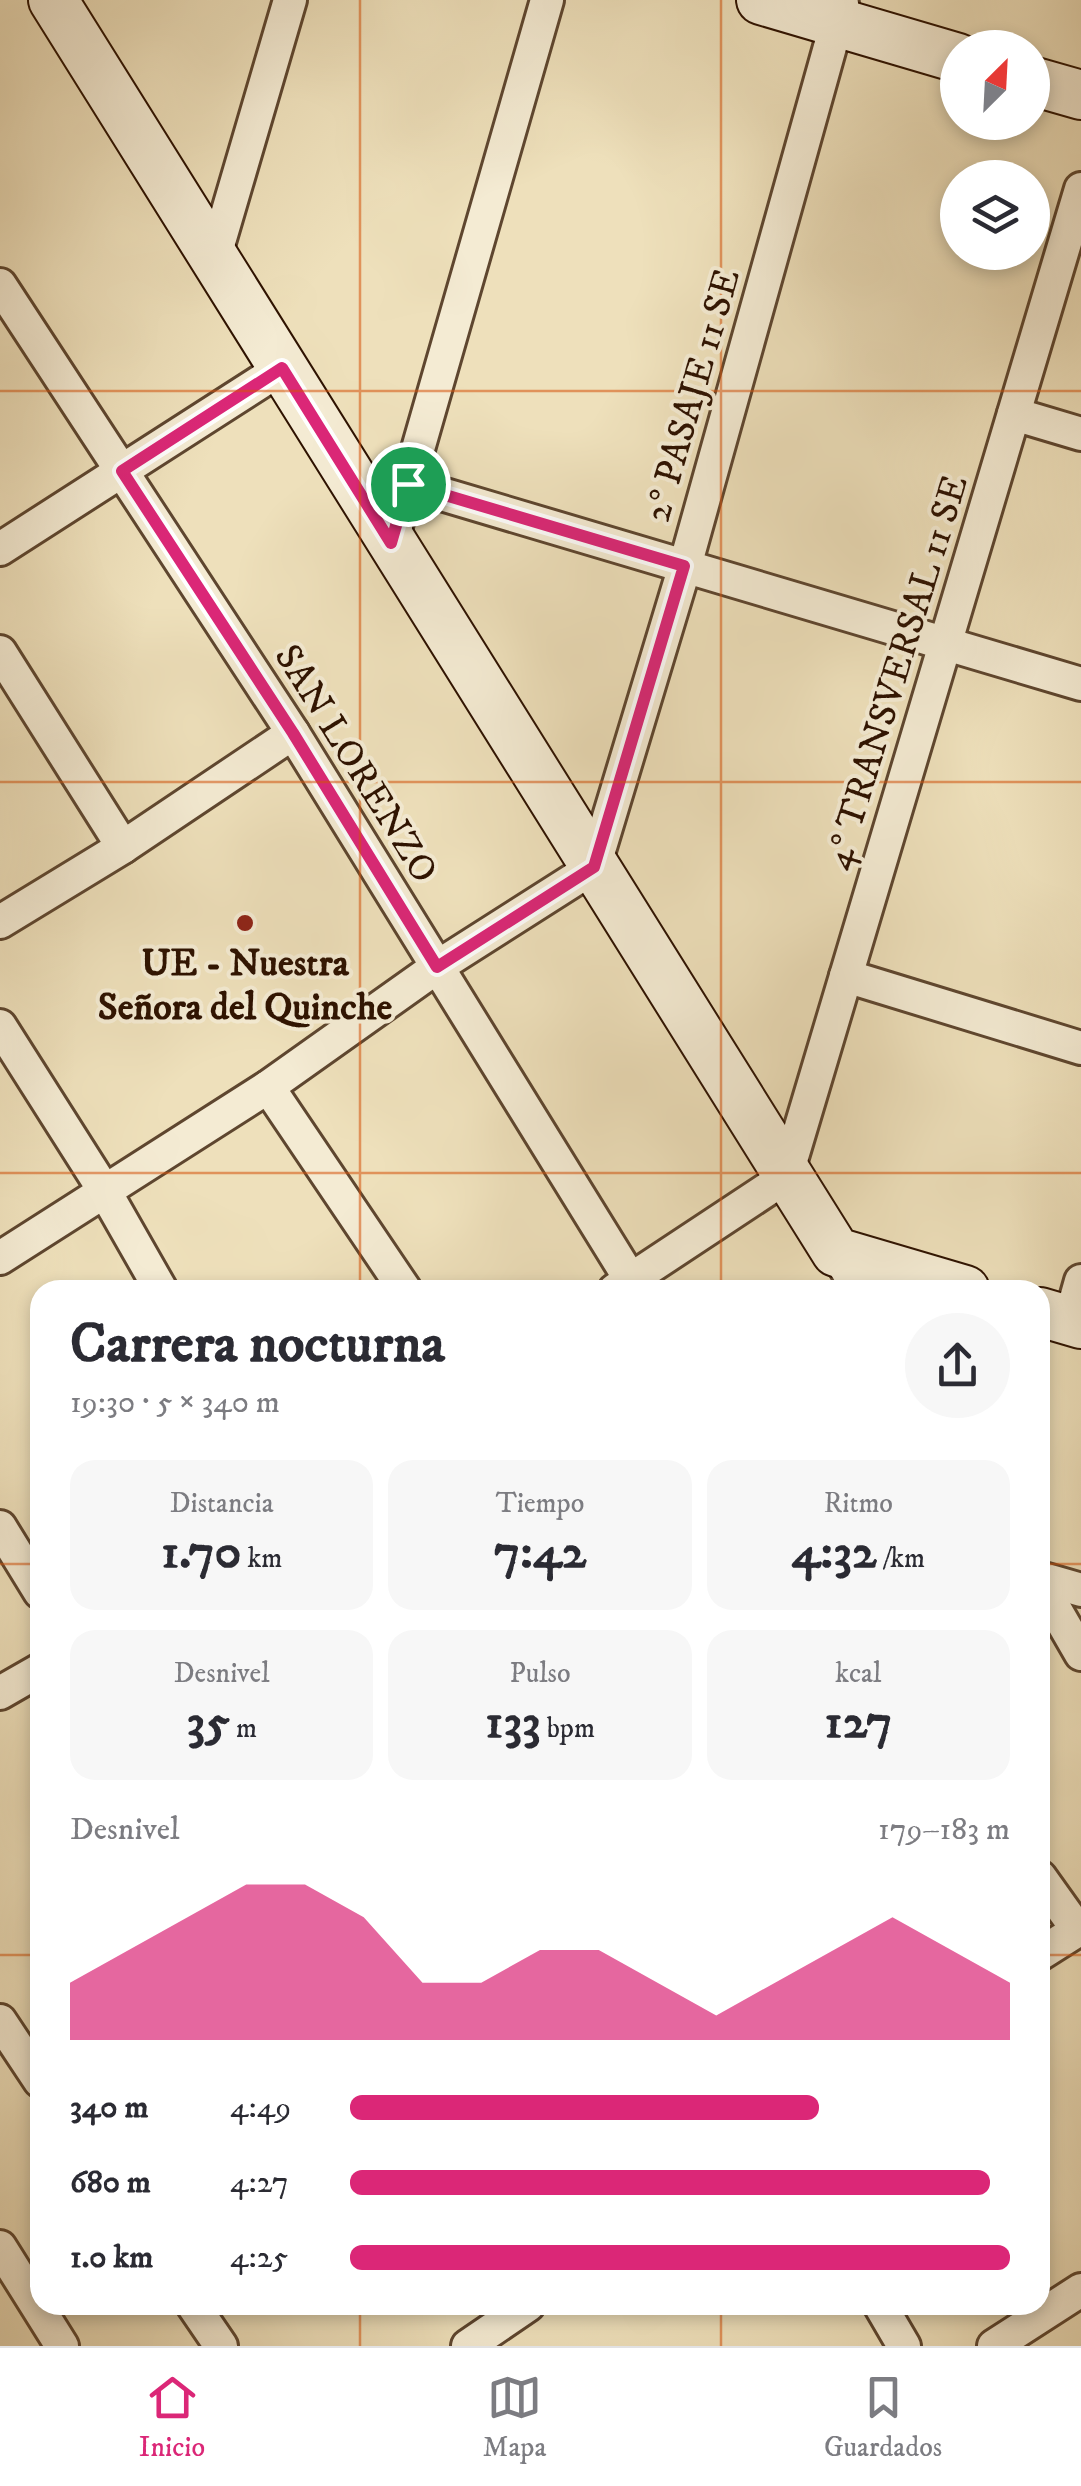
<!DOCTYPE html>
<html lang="es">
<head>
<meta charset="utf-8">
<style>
	:root { --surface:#fff; --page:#f7f7f7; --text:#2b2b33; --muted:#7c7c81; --line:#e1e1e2; --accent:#db2777 }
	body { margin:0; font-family:"IM FELL DW Pica",serif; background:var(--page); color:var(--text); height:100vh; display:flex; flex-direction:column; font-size:38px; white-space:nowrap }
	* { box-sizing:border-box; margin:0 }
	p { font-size:32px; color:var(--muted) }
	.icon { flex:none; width:55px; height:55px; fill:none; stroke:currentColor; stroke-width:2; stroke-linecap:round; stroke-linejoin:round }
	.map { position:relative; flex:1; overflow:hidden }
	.sheet { position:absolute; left:30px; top:1280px; width:1020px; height:1035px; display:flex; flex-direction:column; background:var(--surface); border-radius:30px; box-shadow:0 5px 15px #0003 }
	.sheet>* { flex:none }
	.needle { width:65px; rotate:24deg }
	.buttons { position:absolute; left:940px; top:30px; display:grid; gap:20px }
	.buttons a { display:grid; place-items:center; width:110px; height:110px; border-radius:50%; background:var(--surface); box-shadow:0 5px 15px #0003; font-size:50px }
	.pin { position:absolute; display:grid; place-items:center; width:85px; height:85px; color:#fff; margin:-42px; border:5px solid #fff; border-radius:50%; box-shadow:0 2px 10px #0007 }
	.round { display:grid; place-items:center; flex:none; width:105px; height:105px; border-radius:52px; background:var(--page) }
	.overview { display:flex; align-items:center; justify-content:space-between; height:170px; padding:0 40px }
	h1 { font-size:55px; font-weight:700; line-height:75px }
	.metrics { display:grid; grid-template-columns:repeat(3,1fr); gap:15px; height:170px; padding:10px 40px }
	.metrics div { display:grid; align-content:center; border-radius:25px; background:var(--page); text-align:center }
	.metrics b { font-size:50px; font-weight:700 }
	.metrics small { font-size:28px; font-weight:400 }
	.metrics p { font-size:28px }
	.chart { height:280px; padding:20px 40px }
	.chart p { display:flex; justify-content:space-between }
	.chart svg { width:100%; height:180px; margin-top:10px; fill:var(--accent); opacity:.7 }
	ul { padding:0 40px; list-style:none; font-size:32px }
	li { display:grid; grid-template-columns:160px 120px 1fr; align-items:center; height:75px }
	li i { height:25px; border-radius:12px; background:var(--accent) }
	.tabs { display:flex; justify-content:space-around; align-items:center; height:140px; border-top:2px solid var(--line); background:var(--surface); font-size:28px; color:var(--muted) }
	.tabs a { display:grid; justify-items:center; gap:5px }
	.tabs .selected { color:var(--accent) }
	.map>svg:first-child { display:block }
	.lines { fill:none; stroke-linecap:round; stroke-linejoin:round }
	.street-casing { stroke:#5e462f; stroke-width:38 }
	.secondary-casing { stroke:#2e1200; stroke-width:52 }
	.street { stroke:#f4ebd3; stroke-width:32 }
	.secondary { stroke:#f4ebd3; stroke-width:48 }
	.route-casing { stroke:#fff; stroke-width:20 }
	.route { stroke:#db2777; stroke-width:12 }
	.grid { fill:none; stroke:#d5520b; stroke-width:2.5; stroke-opacity:0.55 }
	.poi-dot { fill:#8f2418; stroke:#f4ebd3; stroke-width:4 }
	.labels { text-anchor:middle; stroke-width:8; stroke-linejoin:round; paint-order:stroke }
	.street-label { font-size:38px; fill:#2e1200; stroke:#f4ebd3 }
	.poi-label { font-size:38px; font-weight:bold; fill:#2e1200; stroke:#f4ebd3 }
</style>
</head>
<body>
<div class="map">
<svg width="1081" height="2346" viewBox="0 0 1081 2346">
	<rect width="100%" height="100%" fill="#eee0bb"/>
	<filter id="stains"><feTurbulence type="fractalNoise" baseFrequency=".002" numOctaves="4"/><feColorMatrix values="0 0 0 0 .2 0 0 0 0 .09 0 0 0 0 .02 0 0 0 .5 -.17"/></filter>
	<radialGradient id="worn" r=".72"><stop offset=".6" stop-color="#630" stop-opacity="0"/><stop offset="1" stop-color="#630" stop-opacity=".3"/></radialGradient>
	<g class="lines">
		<defs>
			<g id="street">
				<path d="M 214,259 L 290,0"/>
				<path d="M 0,285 L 293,733 L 637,1290"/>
				<path d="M 1014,414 L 1081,434"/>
				<path d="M 408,484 L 1081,684"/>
				<path d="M 391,543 L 547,0"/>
				<path d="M 0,549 L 282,368"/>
				<path d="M 0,652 L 123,847"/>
				<path d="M 0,922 L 123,847 L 293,733"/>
				<path d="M 846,976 L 1081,1048"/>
				<path d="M 0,1026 L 104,1190 L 161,1290"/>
				<path d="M 268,1087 L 405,1290"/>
				<path d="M 836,1252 L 859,1290"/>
				<path d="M 0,1258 L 268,1087 L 437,967 L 594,867 L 685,566 L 842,4"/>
				<path d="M 615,1290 L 786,1177 L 1081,189"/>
				<path d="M 1070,1320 L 1081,1281"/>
				<path d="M 0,1527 L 40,1592"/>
				<path d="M 1040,1578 L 1081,1590"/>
				<path d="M 1040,1583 L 1081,1654"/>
				<path d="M 0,1693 L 40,1670"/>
				<path d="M 1040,1877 L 1077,1929"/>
				<path d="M 1040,1954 L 1081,1928"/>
				<path d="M 0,2021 L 40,2081"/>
				<path d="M 0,2247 L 62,2346"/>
				<path d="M 193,2305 L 221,2346"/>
				<path d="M 880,2305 L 904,2346"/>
				<path d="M 468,2346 L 528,2305"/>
				<path d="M 994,2346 L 1081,2290"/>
			</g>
			<g id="secondary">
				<path d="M 53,0 L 836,1252 L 965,1290"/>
				<path d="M 761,0 L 958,58"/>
				<path d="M 1032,81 L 1081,95"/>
				<path d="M 1040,1312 L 1081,1324"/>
			</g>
		</defs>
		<use href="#street" class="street-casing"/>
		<use href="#secondary" class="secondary-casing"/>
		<use href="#street" class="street"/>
		<use href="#secondary" class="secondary"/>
	</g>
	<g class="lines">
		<defs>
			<path id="route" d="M 282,368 L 391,543 L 408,484 L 684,566 L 594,867 L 437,967 L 293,733 L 122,471 Z"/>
		</defs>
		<use href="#route" class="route-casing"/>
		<use href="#route" class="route"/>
	</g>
	<path class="grid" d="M 360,0 L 360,1290M 721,0 L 721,1290M 0,391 L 1081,391M 0,782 L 1081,782M 0,1173 L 1081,1173M 0,1564 L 40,1564M 1040,1564 L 1081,1564M 0,1955 L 40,1955M 1040,1955 L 1081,1955M 360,2305 L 360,2346M 721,2305 L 721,2346"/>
	<circle class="poi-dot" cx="245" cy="923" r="10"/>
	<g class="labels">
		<g class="street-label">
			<text transform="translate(691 395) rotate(-74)" y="13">2° PASAJE 11 SE</text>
			<text transform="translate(895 672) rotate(-73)" y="13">4° TRANSVERSAL 11 SE</text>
			<text transform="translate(357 763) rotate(58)" y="13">SAN LORENZO</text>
		</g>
		<g class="poi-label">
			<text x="245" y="975">UE - Nuestra<tspan x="245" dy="44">Señora del Quinche</tspan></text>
		</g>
	</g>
	<rect width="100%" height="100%" filter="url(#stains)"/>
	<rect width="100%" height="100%" fill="url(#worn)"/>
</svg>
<div class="buttons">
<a><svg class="needle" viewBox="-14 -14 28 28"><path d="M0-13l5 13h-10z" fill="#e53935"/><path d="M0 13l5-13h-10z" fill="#7c7c81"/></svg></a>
<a><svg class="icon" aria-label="layers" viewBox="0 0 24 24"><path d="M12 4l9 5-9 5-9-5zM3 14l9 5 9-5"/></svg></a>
</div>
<div class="pin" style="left:408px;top:484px;background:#1e9e55"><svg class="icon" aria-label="arrive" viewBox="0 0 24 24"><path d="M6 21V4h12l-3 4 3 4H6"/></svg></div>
<section class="sheet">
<div class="overview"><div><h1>Carrera nocturna</h1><p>19:30 · 5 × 340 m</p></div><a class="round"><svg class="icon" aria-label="share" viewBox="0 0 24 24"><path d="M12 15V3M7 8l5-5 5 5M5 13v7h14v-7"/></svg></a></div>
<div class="metrics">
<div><p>Distancia</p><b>1.70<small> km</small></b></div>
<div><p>Tiempo</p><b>7:42</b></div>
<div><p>Ritmo</p><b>4:32<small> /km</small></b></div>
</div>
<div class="metrics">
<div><p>Desnivel</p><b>35<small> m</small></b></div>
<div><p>Pulso</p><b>133<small> bpm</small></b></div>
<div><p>kcal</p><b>127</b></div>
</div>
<div class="chart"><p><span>Desnivel</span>179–183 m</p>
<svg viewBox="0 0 160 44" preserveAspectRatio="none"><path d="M0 44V30L10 22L20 14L30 6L40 6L50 14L60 30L70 30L80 22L90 22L100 30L110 38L120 30L130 22L140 14L150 22L160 30V44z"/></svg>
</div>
<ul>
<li><b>340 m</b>4:49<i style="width:71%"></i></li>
<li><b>680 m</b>4:27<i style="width:97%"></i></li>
<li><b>1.0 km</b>4:25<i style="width:100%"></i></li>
</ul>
</section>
</div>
<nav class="tabs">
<a class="selected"><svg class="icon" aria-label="home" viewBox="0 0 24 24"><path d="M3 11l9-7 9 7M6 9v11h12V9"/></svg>Inicio</a>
<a><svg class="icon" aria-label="map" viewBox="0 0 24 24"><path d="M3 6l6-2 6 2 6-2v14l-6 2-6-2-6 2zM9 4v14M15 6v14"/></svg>Mapa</a>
<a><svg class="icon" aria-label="saved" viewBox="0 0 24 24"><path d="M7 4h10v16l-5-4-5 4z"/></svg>Guardados</a>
</nav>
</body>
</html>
